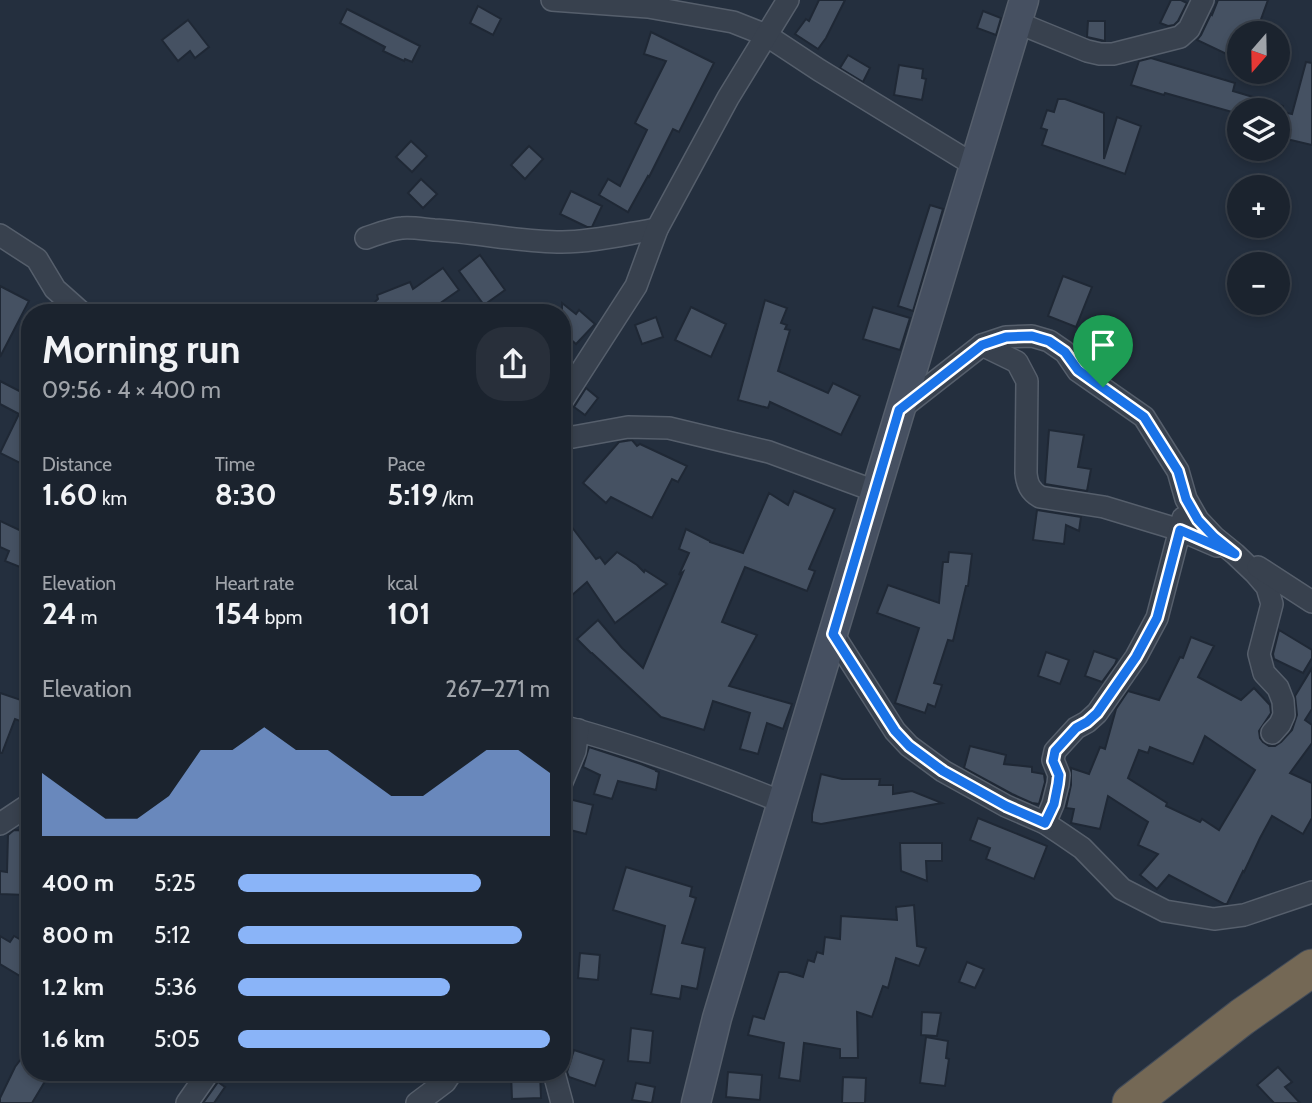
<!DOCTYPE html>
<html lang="en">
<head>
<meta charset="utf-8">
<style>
	:root { --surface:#1b232e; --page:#282f3a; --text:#f1f3f6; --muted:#a0a4aa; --line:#39404a; --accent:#8ab4f8 }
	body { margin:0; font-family:Cabin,sans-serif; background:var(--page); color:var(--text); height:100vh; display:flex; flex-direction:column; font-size:26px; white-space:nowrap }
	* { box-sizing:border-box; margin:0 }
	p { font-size:23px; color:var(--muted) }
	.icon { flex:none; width:38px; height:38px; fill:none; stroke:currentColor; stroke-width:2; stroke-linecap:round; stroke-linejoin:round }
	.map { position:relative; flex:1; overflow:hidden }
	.side { position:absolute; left:21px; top:304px; width:550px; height:777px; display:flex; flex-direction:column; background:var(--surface); border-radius:28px; box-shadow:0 4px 10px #0003,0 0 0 2px var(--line) }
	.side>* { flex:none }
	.needle { width:46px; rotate:200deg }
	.fabs { position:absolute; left:1227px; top:21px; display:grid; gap:14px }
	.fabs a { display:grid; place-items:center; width:63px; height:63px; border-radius:50%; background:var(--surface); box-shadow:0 4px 10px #0003,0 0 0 2px var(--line); font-size:35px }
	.pin { position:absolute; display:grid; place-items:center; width:60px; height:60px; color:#fff; margin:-72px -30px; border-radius:50% 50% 50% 0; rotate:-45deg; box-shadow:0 0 7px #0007 }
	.pin .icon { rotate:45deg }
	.round { display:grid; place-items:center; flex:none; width:74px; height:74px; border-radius:28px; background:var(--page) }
	.overview { display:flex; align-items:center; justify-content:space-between; height:119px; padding:0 21px }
	h1 { font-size:38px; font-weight:700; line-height:52px }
	.metrics { display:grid; grid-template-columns:repeat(3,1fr); gap:10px; height:119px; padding:7px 21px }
	.metrics div { display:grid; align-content:center }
	.metrics b { font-size:30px; font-weight:700 }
	.metrics small { font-size:19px; font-weight:400 }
	.metrics p { font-size:19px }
	.chart { height:196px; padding:14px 21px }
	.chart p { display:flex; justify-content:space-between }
	.chart svg { width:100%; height:126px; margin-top:7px; fill:var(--accent); opacity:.7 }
	ul { padding:0 21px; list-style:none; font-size:23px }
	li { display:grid; grid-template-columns:112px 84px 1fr; align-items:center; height:52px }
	li i { height:18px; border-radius:9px; background:var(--accent) }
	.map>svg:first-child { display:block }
	.building { fill:#455162; stroke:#1f2835; stroke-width:2; fill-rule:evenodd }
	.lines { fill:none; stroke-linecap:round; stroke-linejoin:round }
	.street-casing { stroke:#565f6c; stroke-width:24 }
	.secondary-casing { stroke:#565f6c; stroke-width:31 }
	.highway-casing { stroke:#434c59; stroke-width:39 }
	.street { stroke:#38414e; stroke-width:21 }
	.secondary { stroke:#465061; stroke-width:28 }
	.highway { stroke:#746855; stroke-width:37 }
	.route-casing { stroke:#fff; stroke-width:14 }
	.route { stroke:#1a73e8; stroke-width:9 }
</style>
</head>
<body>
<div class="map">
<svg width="1312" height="1103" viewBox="0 0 1312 1103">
	<rect width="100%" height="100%" fill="#242f3e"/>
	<g class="building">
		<path d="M 819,0 L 845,0 L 826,38 L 818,49 L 795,34 L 806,19 L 809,21 Z"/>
		<path d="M 1171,0 L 1181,0 L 1187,3 L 1178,21 L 1174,25 L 1168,26 L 1160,23 Z"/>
		<path d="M 1218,0 L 1268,0 L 1256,33 L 1239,33 L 1239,60 L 1197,40 L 1201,35 L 1211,14 L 1212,15 Z"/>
		<path d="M 478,6 L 501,19 L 493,35 L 470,23 Z"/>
		<path d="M 347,9 L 420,46 L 412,62 L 405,59 L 404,61 L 383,51 L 385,47 L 340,23 Z"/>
		<path d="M 983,11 L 1001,18 L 996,35 L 977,28 Z"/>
		<path d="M 188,20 L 209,47 L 195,58 L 190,51 L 178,61 L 162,40 Z"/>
		<path d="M 1088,21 L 1105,21 L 1105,41 L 1087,37 Z"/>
		<path d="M 651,32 L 714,63 L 679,132 L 673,129 L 649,177 L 648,176 L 628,212 L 599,195 L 608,179 L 620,186 L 647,130 L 635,123 L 666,61 L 644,54 Z"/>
		<path d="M 848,55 L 870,68 L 863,82 L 840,68 Z"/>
		<path d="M 1151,58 L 1235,83 L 1233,91 L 1283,106 L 1282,110 L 1239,110 L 1239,114 L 1165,93 L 1164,95 L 1131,85 L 1139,61 Z"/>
		<path d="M 1306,62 L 1312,63 L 1312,145 L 1278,137 L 1278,111 L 1292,114 Z"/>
		<path d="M 899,65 L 923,69 L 922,78 L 926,79 L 922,100 L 894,95 Z"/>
		<path d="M 1058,99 L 1065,99 L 1104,113 L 1104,159 L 1117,117 L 1141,126 L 1125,174 L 1042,145 L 1047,130 L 1041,128 L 1047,110 L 1054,112 Z"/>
		<path d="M 411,141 L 427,156 L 412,172 L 396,157 Z"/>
		<path d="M 529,146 L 543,159 L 525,179 L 511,165 Z"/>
		<path d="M 421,179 L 437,194 L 423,208 L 408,193 Z"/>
		<path d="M 571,191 L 602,206 L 592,227 L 587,227 L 560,214 Z"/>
		<path d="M 930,205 L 943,209 L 913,311 L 898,306 Z"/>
		<path d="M 480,255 L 505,290 L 484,305 L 459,271 Z"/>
		<path d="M 443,268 L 459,290 L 426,313 L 364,313 L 378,299 L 377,295 L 410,282 L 413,289 Z"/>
		<path d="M 1063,276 L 1092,287 L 1076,327 L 1048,316 Z"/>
		<path d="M 0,286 L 29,301 L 0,357 Z"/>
		<path d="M 765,300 L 787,308 L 781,323 L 787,325 L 785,329 L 790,330 L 778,371 L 828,393 L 833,383 L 860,396 L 841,435 L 770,402 L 768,408 L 738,400 Z"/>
		<path d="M 562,303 L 576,314 L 579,310 L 595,324 L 576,344 L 562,332 Z"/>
		<path d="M 691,307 L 726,324 L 711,357 L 675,340 Z"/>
		<path d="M 873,307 L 910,318 L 900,350 L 863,339 Z"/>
		<path d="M 656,317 L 663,337 L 642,344 L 635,325 Z"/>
		<path d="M 0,381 L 29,396 L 30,393 L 30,468 L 0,453 L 19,414 L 0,404 Z"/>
		<path d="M 586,388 L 598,398 L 585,415 L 574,407 Z"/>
		<path d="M 1049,430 L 1084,435 L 1078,467 L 1091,469 L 1087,491 L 1045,484 Z"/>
		<path d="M 632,440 L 637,446 L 640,444 L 687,466 L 678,482 L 672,479 L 652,518 L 611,497 L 606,503 L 583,483 L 619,442 Z"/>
		<path d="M 794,491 L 835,509 L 809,569 L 815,571 L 807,591 L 745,567 L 722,622 L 757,635 L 729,686 L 792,704 L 783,729 L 767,723 L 758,754 L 740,749 L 750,713 L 713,701 L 704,730 L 661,717 L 592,653 L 591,653 L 577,639 L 598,620 L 622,648 L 643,668 L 683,572 L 679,575 L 689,553 L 679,549 L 686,529 L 710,541 L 710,542 L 743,553 L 769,493 L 788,505 Z"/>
		<path d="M 1037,510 L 1081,517 L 1079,531 L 1066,525 L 1064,544 L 1033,540 Z"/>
		<path d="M 562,514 L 596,559 L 600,557 L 605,564 L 617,552 L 637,565 L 644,572 L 645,570 L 667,584 L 615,623 L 587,582 L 562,604 Z"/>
		<path d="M 0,521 L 30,535 L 30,571 L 5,561 L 9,551 L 0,547 Z"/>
		<path d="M 949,552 L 972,554 L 968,586 L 966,586 L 953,641 L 948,640 L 934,683 L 942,685 L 935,707 L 928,704 L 925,713 L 895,703 L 919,628 L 877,613 L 888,585 L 939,603 L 943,562 L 948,562 Z"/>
		<path d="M 1279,630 L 1312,650 L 1312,658 L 1303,673 L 1274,659 L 1273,654 Z"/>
		<path d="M 1191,637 L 1214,646 L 1198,677 L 1241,700 L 1254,688 L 1270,705 L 1271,713 L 1259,731 L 1260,738 L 1263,742 L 1269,746 L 1275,746 L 1281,742 L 1292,730 L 1297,715 L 1295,696 L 1312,668 L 1312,709 L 1305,720 L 1312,725 L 1312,743 L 1290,773 L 1312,783 L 1312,818 L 1303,834 L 1272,816 L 1260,838 L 1244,872 L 1243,871 L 1227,904 L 1224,904 L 1169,875 L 1157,889 L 1140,875 L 1158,854 L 1138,845 L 1148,822 L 1108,796 L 1100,829 L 1071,823 L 1074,809 L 1066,808 L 1071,785 L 1071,768 L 1089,774 L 1100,747 L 1105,749 L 1116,709 L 1128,691 L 1159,700 L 1180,657 L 1183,658 ZM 1205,736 L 1255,770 L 1219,830 L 1202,819 L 1200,822 L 1166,806 L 1167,803 L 1128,778 L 1139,750 L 1148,753 L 1150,747 L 1193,764 Z"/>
		<path d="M 1094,651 L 1117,659 L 1115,664 L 1102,682 L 1085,676 Z"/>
		<path d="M 1046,652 L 1069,660 L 1060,684 L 1038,676 Z"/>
		<path d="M 0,693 L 27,702 L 20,721 L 15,719 L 2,753 L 0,753 Z"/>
		<path d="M 970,746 L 1006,755 L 1004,764 L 1032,767 L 1032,772 L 1044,774 L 1045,782 L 1039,804 L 1032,803 L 1012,794 L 964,768 Z"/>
		<path d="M 589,747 L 641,764 L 656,770 L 656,771 L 659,772 L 656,790 L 618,781 L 612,799 L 594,794 L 600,775 L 583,767 Z"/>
		<path d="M 821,774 L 842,779 L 880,779 L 879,785 L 893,785 L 893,794 L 912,791 L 942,803 L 821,824 L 812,822 L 812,814 Z"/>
		<path d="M 569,799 L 593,805 L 586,834 L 562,828 Z"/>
		<path d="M 978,818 L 1047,846 L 1034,879 L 986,859 L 990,848 L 970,840 Z"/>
		<path d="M 14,830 L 28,831 L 26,895 L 0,894 L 0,871 L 7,872 L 8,835 Z"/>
		<path d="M 900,843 L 942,843 L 942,861 L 926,861 L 927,881 L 901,871 Z"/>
		<path d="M 626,867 L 692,887 L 690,896 L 696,898 L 682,943 L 705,948 L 697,989 L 682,986 L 680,999 L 651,994 L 665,926 L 613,910 Z"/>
		<path d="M 914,905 L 917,946 L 926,948 L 919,966 L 896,958 L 888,988 L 883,986 L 872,1017 L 857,1012 L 858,1058 L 840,1058 L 840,1049 L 804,1043 L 800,1081 L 779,1078 L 784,1043 L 748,1035 L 753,1016 L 764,1019 L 779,972 L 787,972 L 803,977 L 808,960 L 814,962 L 817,952 L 823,954 L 825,937 L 840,939 L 841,916 L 897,920 L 896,907 Z"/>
		<path d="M 0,936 L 10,942 L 14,936 L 30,945 L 30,982 L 0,964 Z"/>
		<path d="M 580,953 L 600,955 L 598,980 L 578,978 Z"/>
		<path d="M 967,962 L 984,969 L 975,988 L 959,982 Z"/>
		<path d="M 922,1012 L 941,1013 L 937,1036 L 921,1035 Z"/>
		<path d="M 631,1028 L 653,1031 L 650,1063 L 628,1061 Z"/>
		<path d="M 926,1037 L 948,1041 L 946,1058 L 949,1059 L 945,1086 L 920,1083 Z"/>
		<path d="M 574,1050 L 604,1060 L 595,1086 L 569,1077 L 567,1072 Z"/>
		<path d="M 21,1059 L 30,1065 L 30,1073 L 40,1073 L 47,1078 L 32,1103 L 0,1103 L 0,1098 L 15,1067 Z"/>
		<path d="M 1278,1067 L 1292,1082 L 1285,1087 L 1300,1103 L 1274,1103 L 1257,1085 Z"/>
		<path d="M 728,1072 L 762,1075 L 760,1100 L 726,1097 Z"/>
		<path d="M 511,1073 L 540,1073 L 541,1098 L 512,1099 Z"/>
		<path d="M 843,1077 L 866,1078 L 865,1103 L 842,1103 Z"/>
		<path d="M 218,1082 L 225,1087 L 214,1103 L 203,1103 Z"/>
		<path d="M 636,1083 L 655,1087 L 652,1103 L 632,1100 Z"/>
	</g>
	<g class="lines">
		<defs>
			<g id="street">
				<path d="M 552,0 L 648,7 L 733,22 L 766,35 L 819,70 L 974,165"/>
				<path d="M 1016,22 L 1087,51 L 1100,54 L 1113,54 L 1180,37 L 1189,29 L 1203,0"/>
				<path d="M 0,235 L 37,259 L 55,289 L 82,313"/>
				<path d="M 366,238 C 378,234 389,229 402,228 C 412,227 423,229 434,230 C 476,232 519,242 562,242 C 594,242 625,234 657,229"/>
				<path d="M 982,345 L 1017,362 L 1027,381 L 1026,473 C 1027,484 1030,491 1040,497 L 1104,507 L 1180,530 L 1217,546"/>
				<path d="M 562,401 L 636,286 L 657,229 L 728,98 L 788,0"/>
				<path d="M 899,410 L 982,345 L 1006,337 L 1032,336 L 1049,341 L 1065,352 L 1078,371 L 1144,417 L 1178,471 L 1186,499 L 1198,520 L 1214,537 L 1235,554 L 1255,573 L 1267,587 L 1272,604 L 1259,654 L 1264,673 L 1278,688 L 1283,701 L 1284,715 L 1280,724 L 1272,733"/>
				<path d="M 562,435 L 573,437 L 628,427 L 669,428 L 769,452 L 875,491"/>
				<path d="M 1258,567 L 1312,602"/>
				<path d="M 833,634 L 895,731 L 909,746 L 943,771 L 1006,806 L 1045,823 L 1063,835 L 1082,848 L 1122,889 L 1165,911 L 1214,919 L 1244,915 L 1312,892"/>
				<path d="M 562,726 C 637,746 710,773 782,802"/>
				<path d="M 562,782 L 575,751 L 578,730"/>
				<path d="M 1045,823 L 1053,804 L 1058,784 L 1059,775 L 1053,760 L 1055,751 L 1076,728 L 1087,722 L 1097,713 L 1136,657 L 1157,618 L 1183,518"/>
				<path d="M 0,824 L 30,804"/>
				<path d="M 554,1073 L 562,1103"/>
				<path d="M 187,1103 L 208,1073"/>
				<path d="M 417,1103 L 445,1082 L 451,1073"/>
			</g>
			<path id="secondary" d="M 696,1103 L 717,1018 L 1024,0"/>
			<path id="highway" d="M 1131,1103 L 1242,1017 L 1312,968"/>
		</defs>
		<use href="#street" class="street-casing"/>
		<use href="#secondary" class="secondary-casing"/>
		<use href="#highway" class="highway-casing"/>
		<use href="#street" class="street"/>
		<use href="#secondary" class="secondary"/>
		<use href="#highway" class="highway"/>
	</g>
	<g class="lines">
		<defs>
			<path id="route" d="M 1032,336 L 1049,341 L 1065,352 L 1078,370 L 1144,417 L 1178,471 L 1186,499 L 1198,520 L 1214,537 L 1235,554 L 1180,530 L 1157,618 L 1136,657 L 1097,713 L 1087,722 L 1076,728 L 1055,751 L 1053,761 L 1059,775 L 1058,784 L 1054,804 L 1045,823 L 1006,806 L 943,771 L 909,746 L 895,731 L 833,634 L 899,410 L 982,345 L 1006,337 Z"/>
		</defs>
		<use href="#route" class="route-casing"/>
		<use href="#route" class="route"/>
	</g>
</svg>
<div class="fabs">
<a><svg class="needle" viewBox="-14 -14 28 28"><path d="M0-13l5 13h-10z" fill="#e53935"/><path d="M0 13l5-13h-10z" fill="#a0a4aa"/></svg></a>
<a><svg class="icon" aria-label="layers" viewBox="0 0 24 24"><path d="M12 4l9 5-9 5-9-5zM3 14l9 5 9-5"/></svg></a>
<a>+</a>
<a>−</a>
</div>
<div class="pin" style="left:1103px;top:387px;background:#1e9e55"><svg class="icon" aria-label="arrive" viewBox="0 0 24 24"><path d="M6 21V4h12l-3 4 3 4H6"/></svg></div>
<section class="side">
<div class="overview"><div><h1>Morning run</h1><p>09:56 · 4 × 400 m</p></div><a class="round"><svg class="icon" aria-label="share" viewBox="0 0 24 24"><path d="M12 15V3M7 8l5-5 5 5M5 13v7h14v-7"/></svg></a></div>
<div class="metrics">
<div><p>Distance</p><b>1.60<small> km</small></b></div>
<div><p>Time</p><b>8:30</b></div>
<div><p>Pace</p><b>5:19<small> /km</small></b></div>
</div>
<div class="metrics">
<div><p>Elevation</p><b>24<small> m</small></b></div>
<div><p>Heart rate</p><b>154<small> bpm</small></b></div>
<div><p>kcal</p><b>101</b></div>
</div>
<div class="chart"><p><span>Elevation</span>267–271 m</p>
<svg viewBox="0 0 160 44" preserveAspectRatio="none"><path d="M0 44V22L10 30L20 38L30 38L40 30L50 14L60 14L70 6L80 14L90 14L100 22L110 30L120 30L130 22L140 14L150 14L160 22V44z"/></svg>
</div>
<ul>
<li><b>400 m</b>5:25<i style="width:78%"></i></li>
<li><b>800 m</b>5:12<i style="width:91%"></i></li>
<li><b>1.2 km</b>5:36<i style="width:68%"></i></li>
<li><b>1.6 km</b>5:05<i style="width:100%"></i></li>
</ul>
</section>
</div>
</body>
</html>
